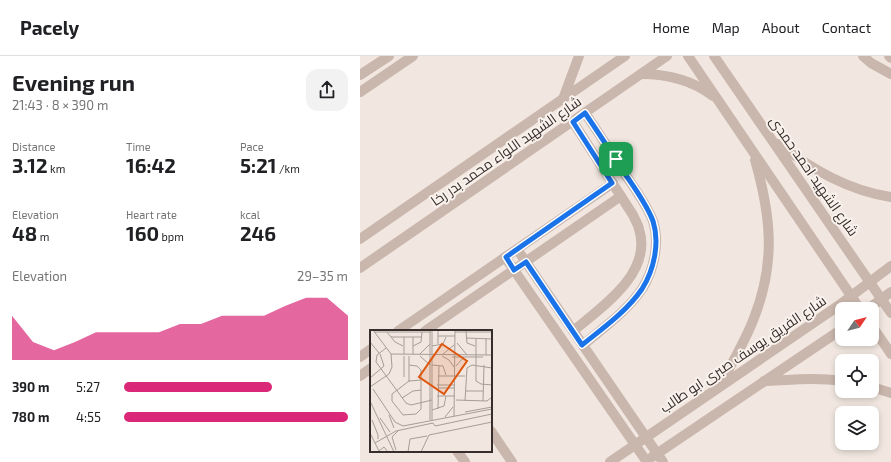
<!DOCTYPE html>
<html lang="en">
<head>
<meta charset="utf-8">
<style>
	:root { --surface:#fff; --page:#f2f2f2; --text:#202124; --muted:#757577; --line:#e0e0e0; --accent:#db2777 }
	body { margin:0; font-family:"Exo 2",Cairo,sans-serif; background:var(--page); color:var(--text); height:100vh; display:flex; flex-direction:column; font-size:15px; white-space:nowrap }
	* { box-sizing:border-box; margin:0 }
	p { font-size:13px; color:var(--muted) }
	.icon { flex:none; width:22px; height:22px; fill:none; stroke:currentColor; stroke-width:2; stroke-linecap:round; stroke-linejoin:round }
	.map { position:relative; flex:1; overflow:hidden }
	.sheet { display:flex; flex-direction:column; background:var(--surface); width:360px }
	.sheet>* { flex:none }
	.needle { width:26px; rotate:55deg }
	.controls { position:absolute; left:475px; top:246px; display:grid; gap:8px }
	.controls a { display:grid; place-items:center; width:44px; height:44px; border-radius:8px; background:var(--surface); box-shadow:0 2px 6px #0003; font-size:20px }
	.pin { position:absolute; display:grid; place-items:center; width:34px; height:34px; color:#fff; margin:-17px; border-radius:8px; box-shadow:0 2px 6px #0006 }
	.round { display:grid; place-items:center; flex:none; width:42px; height:42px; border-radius:12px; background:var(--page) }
	.overview { display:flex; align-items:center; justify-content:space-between; height:68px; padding:0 12px }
	h1 { font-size:22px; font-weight:700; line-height:30px }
	.stats { display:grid; grid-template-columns:repeat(3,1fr); gap:6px; height:68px; padding:4px 12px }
	.stats div { display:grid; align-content:center }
	.stats b { font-size:20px; font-weight:700 }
	.stats small { font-size:11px; font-weight:400 }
	.stats p { font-size:11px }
	.chart { height:112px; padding:8px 12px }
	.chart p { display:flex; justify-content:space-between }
	.chart svg { width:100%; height:72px; margin-top:4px; fill:var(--accent); opacity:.7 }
	ul { padding:0 12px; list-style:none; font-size:13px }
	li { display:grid; grid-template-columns:64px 48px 1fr; align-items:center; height:30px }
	li i { height:10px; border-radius:5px; background:var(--accent) }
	header { display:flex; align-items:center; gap:24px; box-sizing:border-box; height:56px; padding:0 20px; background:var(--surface); border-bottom:1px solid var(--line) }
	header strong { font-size:19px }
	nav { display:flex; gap:22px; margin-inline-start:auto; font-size:14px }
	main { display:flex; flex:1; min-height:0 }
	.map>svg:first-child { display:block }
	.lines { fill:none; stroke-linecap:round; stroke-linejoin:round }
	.minor { stroke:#c9b6ac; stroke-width:10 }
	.route-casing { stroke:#fff; stroke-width:8 }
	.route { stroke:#1a73e8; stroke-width:5 }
	.labels { text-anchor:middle; stroke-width:4; stroke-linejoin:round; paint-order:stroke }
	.street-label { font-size:14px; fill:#372d2a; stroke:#f9f1ec }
	.inset-road { fill:none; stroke:#a79d97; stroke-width:1 }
	.view { fill:#df570e; fill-opacity:0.15; stroke:#df570e; stroke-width:2 }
	.inset-edge { fill:none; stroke:#372d2a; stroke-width:2 }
</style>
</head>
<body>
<header>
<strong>Pacely</strong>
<nav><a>Home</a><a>Map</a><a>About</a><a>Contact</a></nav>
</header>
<main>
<section class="sheet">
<div class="overview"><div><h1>Evening run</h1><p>21:43 · 8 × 390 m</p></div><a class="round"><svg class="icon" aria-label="share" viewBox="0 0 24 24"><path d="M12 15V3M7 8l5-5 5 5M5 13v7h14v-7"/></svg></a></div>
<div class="stats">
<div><p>Distance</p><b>3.12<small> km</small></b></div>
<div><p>Time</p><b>16:42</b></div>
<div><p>Pace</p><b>5:21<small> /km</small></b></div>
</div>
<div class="stats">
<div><p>Elevation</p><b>48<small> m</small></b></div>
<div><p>Heart rate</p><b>160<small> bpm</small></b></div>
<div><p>kcal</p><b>246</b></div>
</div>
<div class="chart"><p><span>Elevation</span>29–35 m</p>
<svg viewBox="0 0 160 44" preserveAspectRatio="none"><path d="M0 44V17L10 33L20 38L30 33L40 27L50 27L60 27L70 27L80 22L90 22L100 17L110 17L120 17L130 11L140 6L150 6L160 17V44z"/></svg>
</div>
<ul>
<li><b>390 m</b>5:27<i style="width:66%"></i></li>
<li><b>780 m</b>4:55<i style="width:100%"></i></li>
</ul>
</section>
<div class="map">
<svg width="531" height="406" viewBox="0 0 531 406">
	<rect width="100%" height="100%" fill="#f1e7e0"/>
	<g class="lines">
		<g class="minor">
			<path d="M 328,0 L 500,253"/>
			<path d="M 354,0 L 531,257"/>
			<path d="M 503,0 L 511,7 L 531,18"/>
			<path d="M 529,0 L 531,2"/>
			<path d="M 281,18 C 307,18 332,24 353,40"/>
			<path d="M 0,19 L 29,0"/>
			<path d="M 0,36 L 53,0"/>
			<path d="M 203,43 L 219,0"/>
			<path d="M 213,66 L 273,159 C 275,164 278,168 279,173 C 293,217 242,251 213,275"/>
			<path d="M 418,88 C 452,113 489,135 531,141"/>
			<path d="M 0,183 L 265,0"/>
			<path d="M 157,193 L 303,406"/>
			<path d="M 145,201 L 287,406"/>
			<path d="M 0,212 L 307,0"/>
			<path d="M 508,253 L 531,236"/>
			<path d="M 512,270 L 531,298"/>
			<path d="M 38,275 L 253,127"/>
			<path d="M 65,275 L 261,140"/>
			<path d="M 223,289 C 243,272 267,255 282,233 C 294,214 300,187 293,165 C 286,147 274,132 263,115 C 251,96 238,76 225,57"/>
			<path d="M 0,301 L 11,293"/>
			<path d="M 0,320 L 11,312"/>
			<path d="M 404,325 C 430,324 456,321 482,325"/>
			<path d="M 360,330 C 371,308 385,286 394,262 C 416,206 411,160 395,104"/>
			<path d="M 512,331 L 531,337"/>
			<path d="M 131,375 L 152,406"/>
			<path d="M 97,395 L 105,406"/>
			<path d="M 292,401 L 482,273"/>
			<path d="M 250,406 L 478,250 L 531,210"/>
		</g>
	</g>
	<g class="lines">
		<defs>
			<path id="route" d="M 225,57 C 238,76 251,96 263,115 C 274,131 286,147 293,165 C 300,187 294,214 282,233 C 267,255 243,272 222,289 L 166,206 L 154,214 L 146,201 L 252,127 L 213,66 Z"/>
		</defs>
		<use href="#route" class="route-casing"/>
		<use href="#route" class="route"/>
	</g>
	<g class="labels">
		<g class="street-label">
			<text transform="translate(146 95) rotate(-35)" y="5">شارع الشهيد اللواء محمد بدر رخا</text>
			<text transform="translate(454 120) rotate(55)" y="5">شارع الشهيد احمد حمدى</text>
			<text transform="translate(383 298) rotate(-34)" y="5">شارع الفريق يوسف صبرى ابو طالب</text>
		</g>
	</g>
	<g transform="translate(10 274)">
		<rect width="122" height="122" fill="#f1e7e0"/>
		<path class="inset-road" d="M 96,1 L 97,13 L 105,16M 4,2 L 61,2M 17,2 L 25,12 L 33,16M 85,2 L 122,2M 68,6 L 85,6M 21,7 L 52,7M 34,7 L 34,24M 96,8 L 122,9M 106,9 L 106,51 L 111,54 L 122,55M 0,12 L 9,23M 87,13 L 97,25M 68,14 L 68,0M 43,16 L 51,12 L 52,2M 62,16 L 73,14 L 76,7M 16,18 L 7,25 L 6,32 L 36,73 L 41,75 L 62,70M 21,24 L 122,25M 43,24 L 43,7M 50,24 L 60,14M 73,24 L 84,15M 116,25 L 116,8M 39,26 L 39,52M 50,26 L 60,35M 72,26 L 79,30 L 84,37M 82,27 L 113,27M 39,35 L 47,36 L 51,40 L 51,79 L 46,84 L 33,85 L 22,71 L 22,64 L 39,51 L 51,50M 62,35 L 73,36 L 76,45M 86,36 L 94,27M 68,46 L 95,46M 34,47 L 34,26M 0,48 L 14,36 L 10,24M 67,55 L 85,55M 0,57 L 19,44 L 22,37 L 21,24 L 3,0M 68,58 L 85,58M 3,59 L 25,92 L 33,96 L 122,79M 96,61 L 113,61M 67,66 L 85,66M 32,68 L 43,61 L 51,60M 86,70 L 117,71 L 122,67M 0,71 L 24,122M 95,71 L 97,38 L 102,35 L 122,38M 113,71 L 114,35M 68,79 L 69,36M 62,80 L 74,76 L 76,66M 95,82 L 122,77M 19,85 L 24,98M 84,86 L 85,0M 75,87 L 83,77M 10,88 L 20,102M 2,90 L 8,105 L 8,109M 60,90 L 60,0M 62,90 L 62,0M 63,93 L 65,96 L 122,84M 0,103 L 9,121M 5,113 L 26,101 L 63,93M 26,120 L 22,107 L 29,100M 9,121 L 14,117 L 18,122M 38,122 L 40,109 L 57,106M 51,122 L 59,105 L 122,92"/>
		<path class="view" d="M 72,14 L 97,31 L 74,64 L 49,47 Z"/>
		<rect width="122" height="122" class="inset-edge"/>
	</g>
</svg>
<div class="controls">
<a><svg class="needle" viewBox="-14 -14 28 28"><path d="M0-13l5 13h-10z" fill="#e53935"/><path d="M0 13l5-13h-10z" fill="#757577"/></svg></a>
<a><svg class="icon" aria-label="locate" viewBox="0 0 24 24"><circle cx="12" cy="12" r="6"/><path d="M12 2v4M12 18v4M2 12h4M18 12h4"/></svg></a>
<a><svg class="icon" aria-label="layers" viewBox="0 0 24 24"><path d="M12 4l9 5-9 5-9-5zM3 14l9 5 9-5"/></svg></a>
</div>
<div class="pin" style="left:256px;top:103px;background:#1e9e55"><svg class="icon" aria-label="arrive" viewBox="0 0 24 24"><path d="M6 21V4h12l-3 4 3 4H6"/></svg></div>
</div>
</main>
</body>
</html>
